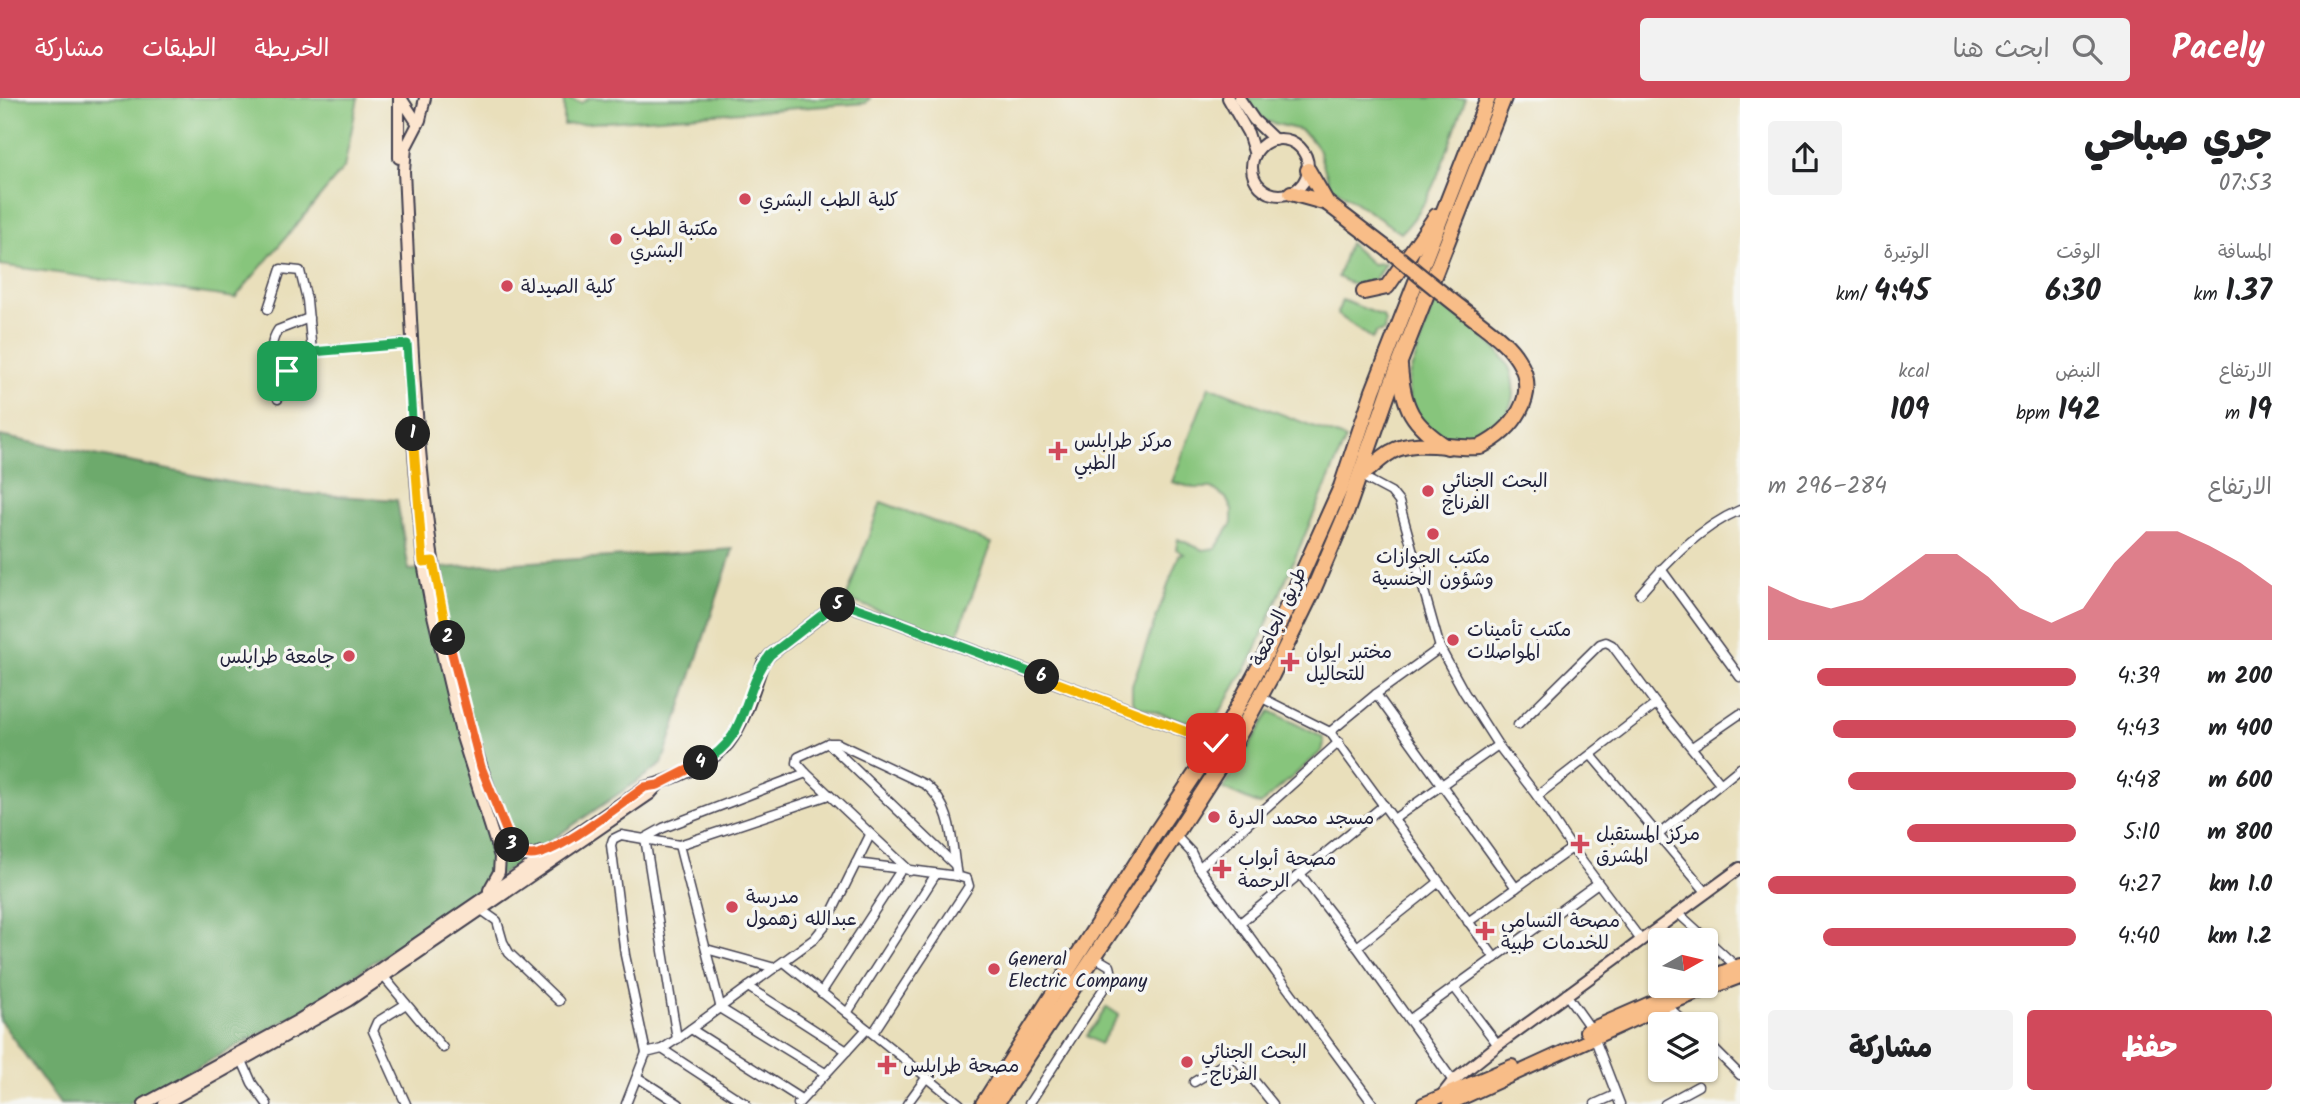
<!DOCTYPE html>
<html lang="ar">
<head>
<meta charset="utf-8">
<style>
	:root { --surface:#fff; --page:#f2f2f2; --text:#202124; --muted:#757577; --accent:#d1495b }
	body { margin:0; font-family:Kalam,"Playpen Sans Arabic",sans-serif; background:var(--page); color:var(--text); direction:rtl; height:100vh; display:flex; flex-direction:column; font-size:26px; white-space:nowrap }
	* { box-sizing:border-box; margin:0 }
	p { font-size:23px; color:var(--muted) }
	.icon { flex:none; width:38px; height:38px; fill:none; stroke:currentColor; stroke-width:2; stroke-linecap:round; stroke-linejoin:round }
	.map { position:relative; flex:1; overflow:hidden; direction:ltr }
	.sheet { display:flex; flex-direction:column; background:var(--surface); width:560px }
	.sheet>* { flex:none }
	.needle { width:46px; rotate:82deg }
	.buttons { position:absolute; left:1648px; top:830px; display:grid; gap:14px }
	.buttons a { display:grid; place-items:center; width:70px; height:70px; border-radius:7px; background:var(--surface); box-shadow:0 2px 5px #0004; font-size:35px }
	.pin { position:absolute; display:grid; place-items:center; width:60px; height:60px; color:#fff; margin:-30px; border-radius:14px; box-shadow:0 4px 10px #0006 }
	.km { position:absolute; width:35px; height:35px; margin:-18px; border-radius:50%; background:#222; color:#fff; font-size:19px; line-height:35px; text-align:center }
	.round { display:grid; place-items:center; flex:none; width:74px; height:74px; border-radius:7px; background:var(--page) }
	.headline { display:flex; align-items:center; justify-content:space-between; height:119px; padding:0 28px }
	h1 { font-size:38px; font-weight:800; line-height:52px }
	.stats { display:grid; grid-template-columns:repeat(3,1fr); gap:10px; height:119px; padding:7px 28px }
	.stats div { display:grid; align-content:center }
	.stats b { font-size:30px; font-weight:800 }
	.stats small { font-size:19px; font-weight:400 }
	.stats p { font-size:19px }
	.chart { height:196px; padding:14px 28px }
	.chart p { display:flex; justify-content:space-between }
	.chart svg { width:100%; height:126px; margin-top:7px; fill:var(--accent); opacity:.7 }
	.cta { display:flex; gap:14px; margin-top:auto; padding:14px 28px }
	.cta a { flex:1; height:80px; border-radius:7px; background:var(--accent); color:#fff; font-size:28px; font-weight:800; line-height:80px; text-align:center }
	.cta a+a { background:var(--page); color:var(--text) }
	ul { padding:0 28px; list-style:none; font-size:23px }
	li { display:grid; grid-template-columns:112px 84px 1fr; align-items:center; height:52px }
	li i { height:18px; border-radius:9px; background:var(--accent) }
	header { display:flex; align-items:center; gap:42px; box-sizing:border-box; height:98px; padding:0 35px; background:var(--accent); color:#fff }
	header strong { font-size:33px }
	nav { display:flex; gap:38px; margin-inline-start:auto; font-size:24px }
	.search { width:490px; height:63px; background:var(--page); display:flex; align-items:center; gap:18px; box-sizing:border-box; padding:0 24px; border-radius:7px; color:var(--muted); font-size:26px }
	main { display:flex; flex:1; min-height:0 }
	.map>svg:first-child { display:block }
	.green { fill:#87c57c; stroke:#54745c; stroke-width:2 }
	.forest { fill:#6daa6c; stroke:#486654; stroke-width:2 }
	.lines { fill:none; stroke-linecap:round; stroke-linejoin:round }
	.street-casing { stroke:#403e4e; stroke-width:11 }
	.secondary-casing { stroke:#403e4e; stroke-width:14 }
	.primary-casing { stroke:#403e4e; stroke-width:16 }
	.highway-casing { stroke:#403e4e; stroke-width:18 }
	.street { stroke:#fff; stroke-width:8 }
	.secondary { stroke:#fce5cf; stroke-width:10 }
	.primary { stroke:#f8bd88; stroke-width:12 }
	.highway { stroke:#f8bd88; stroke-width:14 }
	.highway-bridge-casing { stroke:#403e4e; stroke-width:18; stroke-linecap:butt }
	.highway-bridge { stroke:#f8bd88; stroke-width:14 }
	.split-1-casing { stroke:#fff; stroke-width:14 }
	.split-2-casing { stroke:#fff; stroke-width:14 }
	.split-3-casing { stroke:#fff; stroke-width:14 }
	.split-4-casing { stroke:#fff; stroke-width:14 }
	.split-5-casing { stroke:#fff; stroke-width:14 }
	.split-6-casing { stroke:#fff; stroke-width:14 }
	.split-7-casing { stroke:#fff; stroke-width:14 }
	.split-1 { stroke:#22a559; stroke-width:9 }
	.split-2 { stroke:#f5b400; stroke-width:9 }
	.split-3 { stroke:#f0652b; stroke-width:9 }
	.split-4 { stroke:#f0652b; stroke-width:9 }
	.split-5 { stroke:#22a559; stroke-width:9 }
	.split-6 { stroke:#22a559; stroke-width:9 }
	.split-7 { stroke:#f5b400; stroke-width:9 }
	.poi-dot { fill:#d1495b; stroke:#f6f6f2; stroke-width:2.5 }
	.labels { text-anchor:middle; stroke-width:7; stroke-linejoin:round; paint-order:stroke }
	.poi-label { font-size:19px; fill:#22223b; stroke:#f6f6f2; text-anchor:start }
	.street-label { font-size:19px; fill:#22223b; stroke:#f6f6f2 }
</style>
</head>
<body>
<header>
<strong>Pacely</strong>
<div class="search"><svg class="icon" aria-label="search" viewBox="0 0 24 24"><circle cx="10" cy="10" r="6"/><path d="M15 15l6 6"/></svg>ابحث هنا</div>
<nav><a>الخريطة</a><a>الطبقات</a><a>مشاركة</a></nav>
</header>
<main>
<section class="sheet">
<div class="headline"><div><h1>جري صباحي</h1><p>07:53</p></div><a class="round"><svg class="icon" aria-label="share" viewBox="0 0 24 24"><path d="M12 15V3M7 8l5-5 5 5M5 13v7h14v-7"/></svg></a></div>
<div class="stats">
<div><p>المسافة</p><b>1.37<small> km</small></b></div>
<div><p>الوقت</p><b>6:30</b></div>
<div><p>الوتيرة</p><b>4:45<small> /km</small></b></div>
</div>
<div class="stats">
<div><p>الارتفاع</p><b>19<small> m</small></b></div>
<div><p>النبض</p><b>142<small> bpm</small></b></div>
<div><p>kcal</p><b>109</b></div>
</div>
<div class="chart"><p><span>الارتفاع</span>284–296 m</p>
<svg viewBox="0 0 160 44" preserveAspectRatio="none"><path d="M0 44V25L10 30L20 33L30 30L40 22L50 14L60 14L70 22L80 33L90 38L100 33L110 17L120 6L130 6L140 11L150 17L160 25V44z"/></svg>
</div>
<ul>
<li><b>200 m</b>4:39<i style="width:84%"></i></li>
<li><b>400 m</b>4:43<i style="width:79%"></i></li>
<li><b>600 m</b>4:48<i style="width:74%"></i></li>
<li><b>800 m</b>5:10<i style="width:55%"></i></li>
<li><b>1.0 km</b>4:27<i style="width:100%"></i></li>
<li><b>1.2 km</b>4:40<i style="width:82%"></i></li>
</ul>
<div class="cta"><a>حفظ</a><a>مشاركة</a></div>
</section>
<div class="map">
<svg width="1740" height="1006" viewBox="0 0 1740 1006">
	<rect width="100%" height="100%" fill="#f6f6f2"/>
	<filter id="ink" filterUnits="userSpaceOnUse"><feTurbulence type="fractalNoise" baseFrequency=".0143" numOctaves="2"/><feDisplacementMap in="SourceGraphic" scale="14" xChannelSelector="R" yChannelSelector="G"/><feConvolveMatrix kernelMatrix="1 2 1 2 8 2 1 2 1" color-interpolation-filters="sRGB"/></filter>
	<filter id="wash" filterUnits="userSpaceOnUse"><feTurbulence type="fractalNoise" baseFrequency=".00686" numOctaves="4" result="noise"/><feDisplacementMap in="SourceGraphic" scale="28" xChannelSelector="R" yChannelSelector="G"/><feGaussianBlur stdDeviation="1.57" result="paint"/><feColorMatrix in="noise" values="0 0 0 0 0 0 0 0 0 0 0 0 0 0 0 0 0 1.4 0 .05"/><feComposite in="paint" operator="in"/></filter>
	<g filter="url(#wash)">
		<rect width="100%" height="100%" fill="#e9dfbb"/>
		<g class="green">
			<path d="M 0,0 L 358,0 L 344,70 L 235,200 L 0,167 Z"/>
			<path d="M 564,0 L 581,5 L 590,0 L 870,0 L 866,5 L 564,27 Z"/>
			<path d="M 1245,0 L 1466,0 C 1449,44 1435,103 1401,135 L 1330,87 L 1318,51 L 1309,39 L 1300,32 L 1265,23 Z"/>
			<path d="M 1349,145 L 1372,166 L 1385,165 C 1372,191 1363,193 1338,179 Z"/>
			<path d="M 1342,202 L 1383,218 L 1385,224 L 1384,233 L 1376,235 L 1372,241 L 1337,216 Z"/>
			<path d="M 1435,202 C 1456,219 1504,248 1511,275 C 1531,350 1406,368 1408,284 C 1408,276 1414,266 1416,258 C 1422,239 1428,221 1435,202 Z"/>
			<path d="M 1209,288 L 1346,341 L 1253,558 L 1210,631 L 1136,608 L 1132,601 L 1132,587 L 1179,457 L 1184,456 L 1176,451 L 1178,441 L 1203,452 L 1216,450 L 1232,425 L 1232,412 L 1226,400 L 1212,390 L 1194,390 L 1172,384 Z"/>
			<path d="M 881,404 L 991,445 L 956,541 L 846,501 Z"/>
			<path d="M 1270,613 L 1322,639 L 1324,645 L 1322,653 L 1260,707 L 1223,691 Z"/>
			<path d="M 1107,909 L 1119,917 L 1100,946 L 1087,938 Z"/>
		</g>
		<path class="forest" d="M 0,338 L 279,394 L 397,402 L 409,472 L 733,451 L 662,666 L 298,916 L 127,1006 L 60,1006 L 0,922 Z"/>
	</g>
	<g filter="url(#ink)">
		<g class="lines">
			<defs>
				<g id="street">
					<path d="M 268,211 L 281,171 L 300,173 L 307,202 L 312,254"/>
					<path d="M 287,273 L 272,266 C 269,256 272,241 278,232 L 309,220"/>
					<path d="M 278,301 L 289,268 L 312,254 L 407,245"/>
					<path d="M 1361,378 L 1391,394 L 1399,404 L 1440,550 L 1464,594 L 1498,647 L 1537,698 L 1572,750 L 1641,842"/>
					<path d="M 1661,471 L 1740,579"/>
					<path d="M 1640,496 C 1668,463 1700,429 1740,412"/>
					<path d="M 1376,596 L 1516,790"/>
					<path d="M 1260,599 L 1330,634 L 1495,860"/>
					<path d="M 1518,627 L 1600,546 L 1606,544 L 1612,547 L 1656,606 L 1720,685"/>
					<path d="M 1330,634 L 1376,596 L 1440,550"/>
					<path d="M 828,645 L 955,767"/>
					<path d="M 1692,649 L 1740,616"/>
					<path d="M 1591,657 L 1707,795"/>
					<path d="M 1537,698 L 1656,606"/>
					<path d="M 1394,721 L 1498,647"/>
					<path d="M 1175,737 L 1191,754 L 1199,770 L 1373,1006"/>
					<path d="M 1658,737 L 1740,670"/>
					<path d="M 679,747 L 721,911 L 825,975"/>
					<path d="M 856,765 L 957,778 L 967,781 L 969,788 L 873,935"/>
					<path d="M 1199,770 L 1339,644"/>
					<path d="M 910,773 L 806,675 L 797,665 L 798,659 L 828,645 L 837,645 L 926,687 C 954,710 951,745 957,778"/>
					<path d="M 1301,777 L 1357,849 L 1453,983"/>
					<path d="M 480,811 L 497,823 L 503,844 L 509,855 L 559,903"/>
					<path d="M 1678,815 L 1738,870"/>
					<path d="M 1468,824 L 1572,750"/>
					<path d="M 1240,825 L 1384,707"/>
					<path d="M 1357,849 L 1439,784"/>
					<path d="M 706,851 L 775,870"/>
					<path d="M 784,864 L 960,1006"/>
					<path d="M 384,879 L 443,950"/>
					<path d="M 748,889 L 847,953"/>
					<path d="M 1454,889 L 1498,947"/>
					<path d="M 821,895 L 901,772"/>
					<path d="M 1566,896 L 1591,931 L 1620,1006"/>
					<path d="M 1666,907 L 1687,926"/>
					<path d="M 847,915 L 936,776"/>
					<path d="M 1409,922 L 1598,785"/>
					<path d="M 691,931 L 801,1001"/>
					<path d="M 677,941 L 645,740 L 663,730 L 806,675"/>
					<path d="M 1706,943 L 1740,977"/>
					<path d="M 662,951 L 746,1006"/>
					<path d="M 646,955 L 662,951 L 677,941 L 814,841 L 826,826 L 870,737"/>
					<path d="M 240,958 L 252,985 L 267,1006"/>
					<path d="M 637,979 L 679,1006"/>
					<path d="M 1194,984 L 1235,959 L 1273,1006"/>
					<path d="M 406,1006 L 373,933 L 377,924 L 406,906"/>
					<path d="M 626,1006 L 646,955 L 625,857 L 611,747 L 613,741 L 621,737 L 679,747 L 829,697"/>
					<path d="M 798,1006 L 867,931"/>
					<path d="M 907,1006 L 926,980"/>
					<path d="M 1029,1006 L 1104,890 L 1111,872 L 1110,868 L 1093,858"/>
					<path d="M 1595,1006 L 1615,997"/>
					<path d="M 1665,1006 L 1698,988"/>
				</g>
				<g id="secondary">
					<path d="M 401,0 L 418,26"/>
					<path d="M 425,0 L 420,22 L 406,49 L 404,73 C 414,279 417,494 489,690 C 495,706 505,743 517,753 C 525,759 534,757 542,754"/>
					<path d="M 1228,0 L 1248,35 L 1255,57"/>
					<path d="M 1239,0 L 1254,22 L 1275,42"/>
					<circle cx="1280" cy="69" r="28"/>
					<path d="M 399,60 L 399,0"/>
					<path d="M 413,342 L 423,465 L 432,513 L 462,639 L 500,759 L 499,774 L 489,792"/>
					<path d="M 1442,997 L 1453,983 L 1498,947 L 1740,770"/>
					<path d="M 144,1006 L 295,924 L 359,885 L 645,689 C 669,683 712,666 728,646 C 745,624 754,591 763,565 L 770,557 L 834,508 L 848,507 L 894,523 L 1216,645"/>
					<path d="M 164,1006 L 348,903 L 650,696 L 658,687"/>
				</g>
				<g id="primary">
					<path d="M 1706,881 L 1740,867"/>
					<path d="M 1586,933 L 1691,887"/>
					<path d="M 1423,1006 L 1512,968"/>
					<path d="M 1449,1006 L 1666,907 L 1740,879"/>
				</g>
				<g id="highway">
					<path d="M 1308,72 L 1327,105 L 1399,160"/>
					<path d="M 1291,95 L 1327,105"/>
					<path d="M 1364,194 L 1387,189 L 1436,118"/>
					<path d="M 1400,268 C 1403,310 1412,326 1447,349"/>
					<path d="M 1360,378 C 1371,371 1380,360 1391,354 C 1417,339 1452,352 1480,349"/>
					<path d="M 983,1006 L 1151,742 L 1226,630 L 1265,558 L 1341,389 L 1373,293 L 1488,0"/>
					<path d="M 996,1006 L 1175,737 L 1234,646 L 1272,577 L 1312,495 L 1347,413 L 1391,287 L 1504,0"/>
				</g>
			</defs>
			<use href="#street" class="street-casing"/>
			<use href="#secondary" class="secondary-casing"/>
			<use href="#primary" class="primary-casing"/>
			<use href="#highway" class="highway-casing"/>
			<use href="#street" class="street"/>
			<use href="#secondary" class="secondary"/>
			<use href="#primary" class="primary"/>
			<use href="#highway" class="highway"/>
			<defs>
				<path id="highway-bridge" d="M 1399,160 C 1424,181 1449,201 1475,221 C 1490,233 1508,245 1518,262 C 1541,298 1512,333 1480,349"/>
			</defs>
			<use href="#highway-bridge" class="highway-bridge-casing"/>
			<use href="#highway-bridge" class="highway-bridge"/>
		</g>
	</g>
	<g class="lines" filter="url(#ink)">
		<defs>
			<path id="split-1" d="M 287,273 L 289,268 L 312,254 L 407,246 L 413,336"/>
			<path id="split-2" d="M 413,336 L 423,464 L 433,463 L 448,540"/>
			<path id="split-3" d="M 448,540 L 481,669 L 512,747"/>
			<path id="split-4" d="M 512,747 C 517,753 522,757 531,757 C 557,757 622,705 645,689 L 658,687 L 701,665"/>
			<path id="split-5" d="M 701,665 C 751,640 740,595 770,557 L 831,510 L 838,507"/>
			<path id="split-6" d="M 838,507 L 848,507 L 894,523 L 1042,579"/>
			<path id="split-7" d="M 1042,579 L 1216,645"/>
		</defs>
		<use href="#split-1" class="split-1-casing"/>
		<use href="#split-2" class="split-2-casing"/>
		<use href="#split-3" class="split-3-casing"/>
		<use href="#split-4" class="split-4-casing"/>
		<use href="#split-5" class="split-5-casing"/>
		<use href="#split-6" class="split-6-casing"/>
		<use href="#split-7" class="split-7-casing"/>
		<use href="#split-1" class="split-1"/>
		<use href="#split-2" class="split-2"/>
		<use href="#split-3" class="split-3"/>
		<use href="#split-4" class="split-4"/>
		<use href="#split-5" class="split-5"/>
		<use href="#split-6" class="split-6"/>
		<use href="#split-7" class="split-7"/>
	</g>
	<g class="poi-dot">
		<circle cx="745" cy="101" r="7"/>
		<circle cx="616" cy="141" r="7"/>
		<circle cx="507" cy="188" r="7"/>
		<path d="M1054.5 342.5h7v7h7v7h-7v7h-7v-7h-7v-7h7z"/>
		<circle cx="1428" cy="393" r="7"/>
		<circle cx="1433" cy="436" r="7"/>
		<circle cx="1453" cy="542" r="7"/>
		<circle cx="349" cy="558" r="7"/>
		<path d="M1286.5 553.5h7v7h7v7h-7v7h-7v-7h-7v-7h7z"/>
		<circle cx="1214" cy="719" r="7"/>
		<path d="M1576.5 735.5h7v7h7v7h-7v7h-7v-7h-7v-7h7z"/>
		<path d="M1218.5 760.5h7v7h7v7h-7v7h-7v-7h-7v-7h7z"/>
		<circle cx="732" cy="809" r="7"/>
		<path d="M1481.5 822.5h7v7h7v7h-7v7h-7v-7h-7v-7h7z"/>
		<circle cx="994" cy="871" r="7"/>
		<circle cx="1187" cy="964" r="7"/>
		<path d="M883.5 956.5h7v7h7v7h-7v7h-7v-7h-7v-7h7z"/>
	</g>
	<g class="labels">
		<g class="poi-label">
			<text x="759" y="108">كلية الطب البشري</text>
			<text x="630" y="137">مكتبة الطب<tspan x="630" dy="22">البشري</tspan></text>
			<text x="521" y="195">كلية الصيدلة</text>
			<text x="1074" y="349">مركز طرابلس<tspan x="1074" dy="22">الطبي</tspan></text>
			<text x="1442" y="389">البحث الجنائي<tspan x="1442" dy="22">الفرناج</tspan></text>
			<text x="1433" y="465" text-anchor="middle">مكتب الجوازات<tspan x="1433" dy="22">وشؤون الحنسية</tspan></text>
			<text x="1467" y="538">مكتب تأمينات<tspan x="1467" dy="22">المواصلات</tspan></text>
			<text x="1306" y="560">مختبر ايوان<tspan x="1306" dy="22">للتحاليل</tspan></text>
			<text x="335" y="565" text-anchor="end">جامعة طرابلس</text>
			<text x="1228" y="726">مسجد محمد الدرة</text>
			<text x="1596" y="742">مركز المستقبل<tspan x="1596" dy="22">المشرق</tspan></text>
			<text x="1238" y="767">مصحة أبواب<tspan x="1238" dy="22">الرحمة</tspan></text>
			<text x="746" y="805">مدرسة<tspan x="746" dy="22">عبدالله زهمول</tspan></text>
			<text x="1501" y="829">مصحة التسامي<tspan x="1501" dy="22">للخدمات طبية</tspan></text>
			<text x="1008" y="867">General<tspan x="1008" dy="22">Electric Company</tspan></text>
			<text x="1201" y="960">البحث الجنائي<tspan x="1201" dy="22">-الفرناج</tspan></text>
			<text x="903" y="974">مصحة طرابلس</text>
		</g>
		<g class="street-label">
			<text transform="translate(1278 518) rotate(-65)" y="7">طريق الجامعة</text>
		</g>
	</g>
</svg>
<div class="buttons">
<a><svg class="needle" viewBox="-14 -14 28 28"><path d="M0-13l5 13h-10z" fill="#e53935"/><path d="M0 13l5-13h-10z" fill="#757577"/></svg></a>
<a><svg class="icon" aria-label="layers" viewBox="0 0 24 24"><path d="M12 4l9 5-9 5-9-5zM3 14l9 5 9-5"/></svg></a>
</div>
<div class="pin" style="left:287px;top:273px;background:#1e9e55"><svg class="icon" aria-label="arrive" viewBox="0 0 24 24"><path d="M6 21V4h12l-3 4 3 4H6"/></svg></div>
<div class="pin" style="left:1216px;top:645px;background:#d93025"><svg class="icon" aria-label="check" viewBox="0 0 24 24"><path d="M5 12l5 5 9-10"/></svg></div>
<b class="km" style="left:413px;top:336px">1</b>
<b class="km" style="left:448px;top:540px">2</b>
<b class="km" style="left:512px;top:747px">3</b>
<b class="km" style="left:701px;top:665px">4</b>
<b class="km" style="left:838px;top:507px">5</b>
<b class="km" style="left:1042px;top:579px">6</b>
</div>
</main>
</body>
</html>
